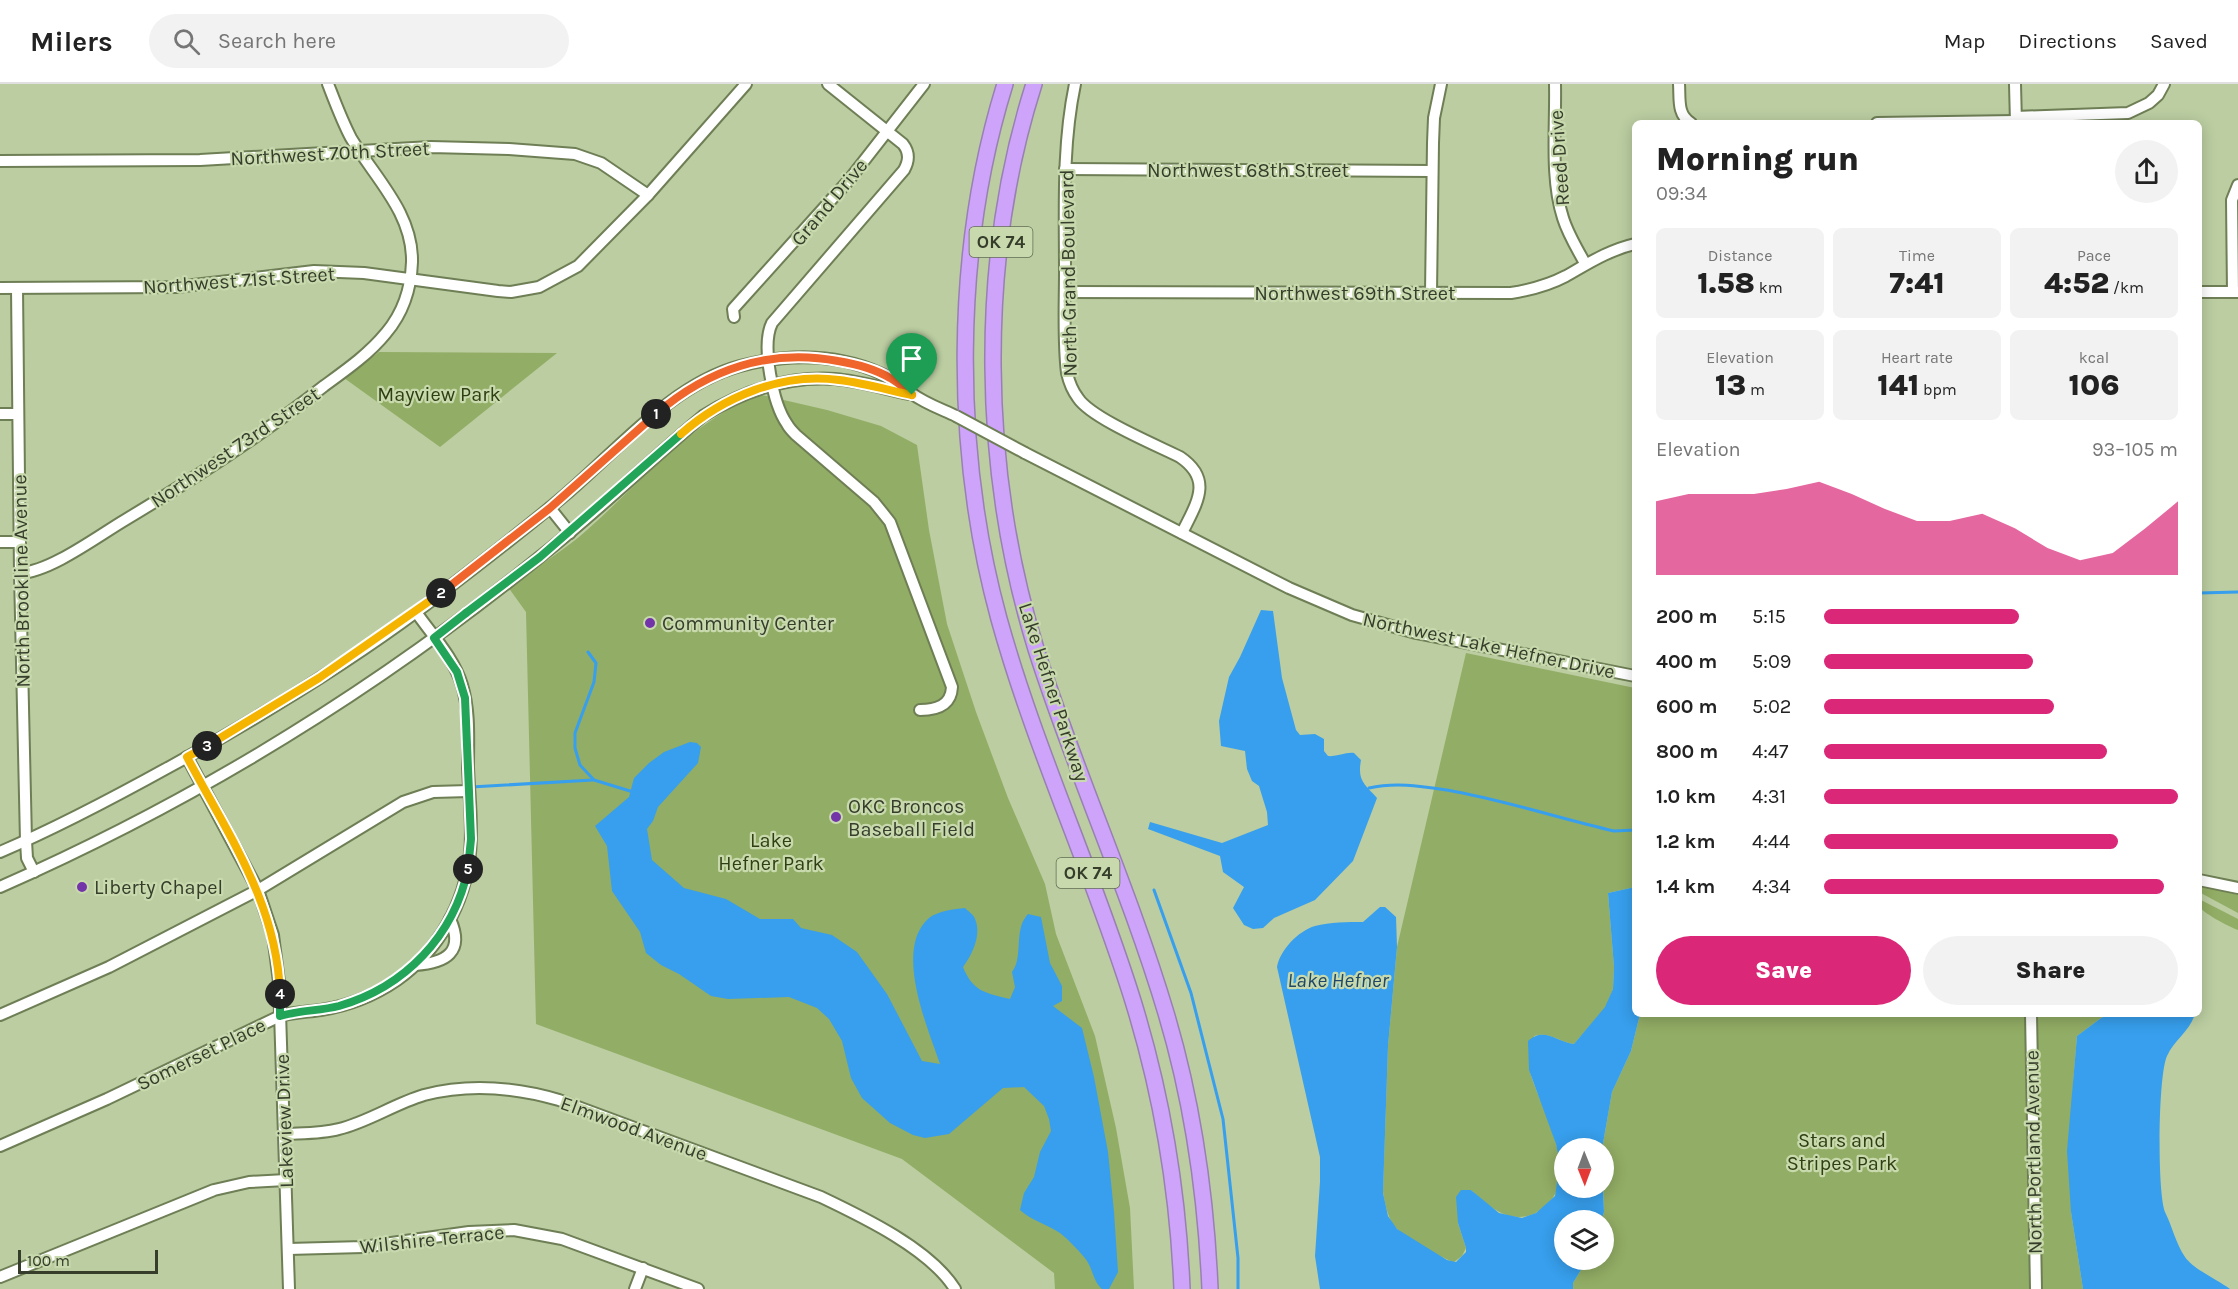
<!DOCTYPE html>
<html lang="en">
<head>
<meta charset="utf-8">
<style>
	:root { --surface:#fff; --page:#f2f2f2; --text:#222; --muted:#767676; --line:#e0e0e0; --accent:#db2777 }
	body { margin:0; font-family:Karla,sans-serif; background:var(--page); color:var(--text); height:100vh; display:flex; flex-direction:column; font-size:22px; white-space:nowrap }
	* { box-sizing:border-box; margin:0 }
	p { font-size:20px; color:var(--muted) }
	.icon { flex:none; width:33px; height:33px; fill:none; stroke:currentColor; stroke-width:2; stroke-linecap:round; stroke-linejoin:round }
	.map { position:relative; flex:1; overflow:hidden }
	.panel { position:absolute; left:1632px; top:36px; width:570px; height:897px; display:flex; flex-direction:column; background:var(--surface); border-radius:9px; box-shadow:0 3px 15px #0003 }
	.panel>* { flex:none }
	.needle { width:39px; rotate:179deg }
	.buttons { position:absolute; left:1554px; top:1054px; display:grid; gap:12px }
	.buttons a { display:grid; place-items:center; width:60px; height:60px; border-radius:50%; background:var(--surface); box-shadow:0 3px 15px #0003; font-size:30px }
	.scale { position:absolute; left:18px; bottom:15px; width:140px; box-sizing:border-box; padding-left:6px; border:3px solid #363d2b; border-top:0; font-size:16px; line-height:21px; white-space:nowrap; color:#363d2b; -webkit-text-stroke:4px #c8daad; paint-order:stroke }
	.pin { position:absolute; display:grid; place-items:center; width:51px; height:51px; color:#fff; margin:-62px -26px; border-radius:50% 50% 50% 0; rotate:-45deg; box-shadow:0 0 6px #0007 }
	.pin .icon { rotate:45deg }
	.km { position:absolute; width:30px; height:30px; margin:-15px; border-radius:50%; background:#222; color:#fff; font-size:16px; line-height:30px; text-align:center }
	.round { display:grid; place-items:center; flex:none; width:63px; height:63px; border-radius:32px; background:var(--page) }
	.overview { display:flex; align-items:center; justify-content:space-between; height:102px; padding:0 24px }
	h1 { font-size:33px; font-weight:800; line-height:45px }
	.stats { display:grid; grid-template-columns:repeat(3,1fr); gap:9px; height:102px; padding:6px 24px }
	.stats div { display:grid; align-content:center; border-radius:9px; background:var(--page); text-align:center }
	.stats b { font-size:30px; font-weight:800 }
	.stats small { font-size:16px; font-weight:400 }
	.stats p { font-size:16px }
	.chart { height:168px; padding:12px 24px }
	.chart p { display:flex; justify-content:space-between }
	.chart svg { width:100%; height:108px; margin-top:6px; fill:var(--accent); opacity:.7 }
	.cta { display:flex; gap:12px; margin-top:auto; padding:12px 24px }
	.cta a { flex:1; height:69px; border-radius:36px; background:var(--accent); color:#fff; font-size:24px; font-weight:800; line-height:69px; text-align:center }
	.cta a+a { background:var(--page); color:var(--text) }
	ul { padding:0 24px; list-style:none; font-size:20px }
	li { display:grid; grid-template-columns:96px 72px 1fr; align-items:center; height:45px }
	li i { height:15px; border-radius:8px; background:var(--accent) }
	header { display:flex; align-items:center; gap:36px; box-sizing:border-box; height:84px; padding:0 30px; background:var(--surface); border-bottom:2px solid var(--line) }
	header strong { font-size:28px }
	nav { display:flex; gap:33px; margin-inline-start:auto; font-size:21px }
	.search { width:420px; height:54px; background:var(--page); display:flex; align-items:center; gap:15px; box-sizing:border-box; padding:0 21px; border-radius:33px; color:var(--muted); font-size:22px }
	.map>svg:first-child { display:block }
	.green { fill:#92ad65 }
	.water { fill:#379fed }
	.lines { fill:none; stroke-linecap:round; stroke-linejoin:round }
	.stream { stroke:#379fed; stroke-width:3 }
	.minor-casing { stroke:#6e7e55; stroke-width:14 }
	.highway-casing { stroke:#9880b2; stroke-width:18 }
	.minor { stroke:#fff; stroke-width:10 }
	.highway { stroke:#cda4fa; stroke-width:15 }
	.minor-bridge-casing { stroke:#6e7e55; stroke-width:14; stroke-linecap:butt }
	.minor-bridge { stroke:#fff; stroke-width:10 }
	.split-1-casing { stroke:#fff; stroke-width:12 }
	.split-2-casing { stroke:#fff; stroke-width:12 }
	.split-3-casing { stroke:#fff; stroke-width:12 }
	.split-4-casing { stroke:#fff; stroke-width:12 }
	.split-5-casing { stroke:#fff; stroke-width:12 }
	.split-6-casing { stroke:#fff; stroke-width:12 }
	.split-7-casing { stroke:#fff; stroke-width:12 }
	.split-8-casing { stroke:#fff; stroke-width:12 }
	.split-1 { stroke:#f0652b; stroke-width:8 }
	.split-2 { stroke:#f0652b; stroke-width:8 }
	.split-3 { stroke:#f5b400; stroke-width:8 }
	.split-4 { stroke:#f5b400; stroke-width:8 }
	.split-5 { stroke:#22a559; stroke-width:8 }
	.split-6 { stroke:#22a559; stroke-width:8 }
	.split-7 { stroke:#22a559; stroke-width:8 }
	.split-8 { stroke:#f5b400; stroke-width:8 }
	.poi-dot { fill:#7434a9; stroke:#c8daad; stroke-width:2 }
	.labels { text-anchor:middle; stroke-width:4.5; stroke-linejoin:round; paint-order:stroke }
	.shield { fill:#c8daad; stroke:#626c52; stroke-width:1.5 }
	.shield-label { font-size:18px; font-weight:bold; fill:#363d2b }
	.street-label { font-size:20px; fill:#363d2b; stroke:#c8daad }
	.park-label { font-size:20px; fill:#303f11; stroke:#c8daad }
	.poi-label { font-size:20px; fill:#363d2b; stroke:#c8daad; text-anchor:start }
	.water-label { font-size:21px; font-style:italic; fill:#1f4767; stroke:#c8daad }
</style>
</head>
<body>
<header>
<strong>Milers</strong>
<div class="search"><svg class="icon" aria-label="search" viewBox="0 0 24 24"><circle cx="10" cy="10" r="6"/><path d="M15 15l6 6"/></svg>Search here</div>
<nav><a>Map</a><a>Directions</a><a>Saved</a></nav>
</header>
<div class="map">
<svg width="2238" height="1205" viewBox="0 0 2238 1205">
	<rect width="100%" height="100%" fill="#bbcda1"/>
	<g class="green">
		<path d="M 379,268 L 557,269 L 440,363 L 344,294 Z"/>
		<path d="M 758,310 L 827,326 L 881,342 L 917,361 L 929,446 L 947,540 L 976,628 L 1008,714 L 1045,800 L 1056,850 L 1095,952 L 1116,1044 L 1130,1124 L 1134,1205 L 1055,1205 L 1054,1189 L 902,1075 L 536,940 L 526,528 L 508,503 C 532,485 556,472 579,453 C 636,404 688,340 758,310 Z"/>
		<path d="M 1466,569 L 1635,604 L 1635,803 L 1608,809 L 1614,883 L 1613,905 L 1606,923 L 1574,960 C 1559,958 1549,947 1534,952 C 1532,963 1527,978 1530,988 C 1540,1024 1582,1091 1546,1121 C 1541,1125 1537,1129 1531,1131 C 1506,1139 1488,1121 1471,1106 L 1461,1106 L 1458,1139 L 1466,1164 L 1462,1172 L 1454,1178 C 1443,1175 1398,1150 1393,1140 C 1387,1131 1385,1119 1383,1108 L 1388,962 L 1397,863 Z"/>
		<path d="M 2199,801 L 2238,811 L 2238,829 L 2199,808 Z"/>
		<path d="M 2199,815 L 2238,835 L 2238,846 C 2227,842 2207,831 2199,823 Z"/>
		<path d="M 1640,930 L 2111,930 L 2101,934 L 2077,952 L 2073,1000 L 2071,1128 L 2083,1205 L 1573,1205 L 1573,1199 L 1587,1176 L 1604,1176 L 1604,1137 L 1601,1137 L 1604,1128 L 1602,1065 L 1612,1008 L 1631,967 Z"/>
	</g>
	<g class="water">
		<path d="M 1261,526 L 1273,527 L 1282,594 L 1296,646 L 1300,651 L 1315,650 L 1324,655 L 1324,667 L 1328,672 C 1337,673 1345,668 1354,669 L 1361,676 C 1357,697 1365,700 1377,714 L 1353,777 L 1315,816 L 1274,834 L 1263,844 L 1253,845 L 1244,841 L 1233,824 L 1244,803 L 1223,788 L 1220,772 L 1148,745 L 1150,738 L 1222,759 L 1268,741 L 1267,728 L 1259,702 L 1252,697 L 1247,685 L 1245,667 L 1221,662 L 1219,637 L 1229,593 L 1240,573 Z"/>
		<path d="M 690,658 L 697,659 L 701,663 L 698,679 L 658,723 L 653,737 L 647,745 L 652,776 L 684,804 L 726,815 L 760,835 L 793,835 L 801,844 L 832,851 L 857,868 L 887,910 L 922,977 L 940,980 C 928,944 893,865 929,834 C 938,827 954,825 965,824 C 968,827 974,831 975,835 C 982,851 972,871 963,883 C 973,908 986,909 1010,915 L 1015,903 L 1012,888 C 1024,872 1013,846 1028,830 L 1041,833 L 1050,879 L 1062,902 L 1062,917 L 1053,922 L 1082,944 L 1094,993 L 1108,1068 L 1114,1128 L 1118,1188 L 1109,1205 L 1102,1205 C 1092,1196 1093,1183 1084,1173 C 1077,1165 1069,1156 1060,1149 C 1047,1140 1032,1137 1020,1126 L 1024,1109 L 1034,1093 L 1040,1068 L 1051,1047 L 1049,1035 L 1044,1022 L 1024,1003 L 1003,1004 L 949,1050 L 925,1054 L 913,1051 L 890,1039 L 862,1014 L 851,994 L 842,957 L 829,935 L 817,924 L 789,913 L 728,915 L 711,912 L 679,890 L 661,881 L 646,869 L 640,848 L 612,807 L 607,762 L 595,742 L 629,713 L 634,694 L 649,679 L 664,668 Z"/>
		<path d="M 1635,803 L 1635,930 L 1640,930 L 1631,967 L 1612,1008 L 1602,1065 L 1564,1065 L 1564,1104 L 1603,1104 L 1604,1128 L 1601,1137 L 1564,1137 L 1564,1176 L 1587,1176 L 1573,1199 L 1573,1205 L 1320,1205 L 1315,1172 L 1320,1098 L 1320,1073 L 1277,883 C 1280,866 1298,847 1315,842 C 1330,838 1348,838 1363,838 L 1380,823 L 1385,823 L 1396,833 L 1397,863 L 1388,962 L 1383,1109 L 1388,1132 L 1397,1145 L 1447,1176 L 1456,1178 L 1466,1168 L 1466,1164 L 1458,1139 L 1456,1113 L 1461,1106 L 1471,1106 L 1499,1129 L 1522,1134 L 1536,1129 L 1555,1112 L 1560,1080 L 1556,1060 L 1529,986 L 1528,957 C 1544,942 1557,958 1574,960 L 1605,923 L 1613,905 L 1614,883 L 1608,809 Z"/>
		<path d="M 2111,930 L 2195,930 C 2190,947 2174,956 2167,972 C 2158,991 2157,1108 2165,1128 C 2172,1142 2176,1160 2185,1173 C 2193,1185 2218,1196 2230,1205 L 2083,1205 L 2071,1128 L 2067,1067 L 2077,952 L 2101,934 Z"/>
	</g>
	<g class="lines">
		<g class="stream">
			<path d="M 2199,509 L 2238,508"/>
			<path d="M 588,568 L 596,579 L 594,598 L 575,649 L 575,664 L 580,681 L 594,696 L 630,707"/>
			<path d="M 471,703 L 593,696"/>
			<path d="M 1369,704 C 1395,698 1420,702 1447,706 C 1504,716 1558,734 1614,747 L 1635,746"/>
			<path d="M 1154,806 L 1191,909 L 1223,1035 L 1238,1174 L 1238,1205"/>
		</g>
		<defs>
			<g id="minor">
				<path d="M 828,0 L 903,60 C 910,69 909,77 904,86 L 772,239 C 761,261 773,320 787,340 C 789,344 793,348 796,351 L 874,418 L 890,438 L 952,603 C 951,622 936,626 920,626"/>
				<path d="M 1075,0 C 1062,62 1065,125 1065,188 C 1065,220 1063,256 1067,289 C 1069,298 1072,306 1078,314 C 1091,334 1156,361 1180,373 C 1214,396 1196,420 1182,449"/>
				<path d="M 1555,0 C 1556,42 1550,94 1563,134 C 1568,150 1577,165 1585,179"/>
				<path d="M 1679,0 C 1680,15 1677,31 1691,39"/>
				<path d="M 2015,0 L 2016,39"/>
				<path d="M 2016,33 L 2128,29 L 2149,19 L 2158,11 L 2164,0"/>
				<path d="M 1877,39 L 2016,37"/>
				<path d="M 0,77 L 200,76 L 431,63 L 509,65 L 575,70 L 601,79 L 648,111"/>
				<path d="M 1065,85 L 1432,87"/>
				<path d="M 0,204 L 176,203 L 314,187 L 364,189 L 498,207 L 511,208 L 539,203 L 578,182 L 648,111 L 746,0"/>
				<path d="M 17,204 L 20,489 L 26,757 L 27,774 L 34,788"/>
				<path d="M 1065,208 L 1511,209 C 1530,206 1549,201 1566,192 C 1589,179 1609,166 1635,160"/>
				<path d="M 2199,208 L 2238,208"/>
				<path d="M 2233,208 L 2232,116 L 2238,101"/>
				<path d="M 1431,209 L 1433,59 L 1434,34 L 1441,0"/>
				<path d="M 734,233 L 733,225 L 849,96 L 924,0"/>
				<path d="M 0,330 L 18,330"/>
				<path d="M 1025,369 L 1289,504 L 1352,531 L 1416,549 L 1635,592"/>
				<path d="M 550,424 L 570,449"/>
				<path d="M 0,458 L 20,458"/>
				<path d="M 20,489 C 50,488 98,452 125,436 C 193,395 261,352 324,302 C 346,286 369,270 386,249 C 403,229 411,205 412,178 C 413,129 375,94 351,54 C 342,37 335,18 328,0"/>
				<path d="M 187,673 L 258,806 L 273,851 L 279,898 L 289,1205"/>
				<path d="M 0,768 C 59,743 115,713 171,682 C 256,635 341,584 419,526 C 468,489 518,451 565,411 C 617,367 672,300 740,282 C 789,269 842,269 888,293 C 896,297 903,304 911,309 C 924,319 941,325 956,332"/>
				<path d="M 2199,796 L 2238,804"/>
				<path d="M 0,803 C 193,718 377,605 541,472 C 597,428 648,378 703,332 C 743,307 788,292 835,295 C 860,297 885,305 909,310"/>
				<path d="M 415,881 C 446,879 465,868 450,835"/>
				<path d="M 2031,930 L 2036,1205"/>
				<path d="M 0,931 L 109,883 L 258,806 L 403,718 L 433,708 L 469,707"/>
				<path d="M 284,1050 C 302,1049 321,1050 339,1045 C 368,1038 394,1020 424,1011 C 470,999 514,1003 559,1016 L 821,1113 C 863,1133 930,1165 955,1205"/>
				<path d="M 0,1062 L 107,1015 L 280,932 C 294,928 307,928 321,926 C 347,922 375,911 397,896 C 438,867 465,820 470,769 C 473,741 469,711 468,683 C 468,656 470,627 462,601 C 454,574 432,551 416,528"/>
				<path d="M 288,1165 L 363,1163 L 469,1148 L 514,1146 L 562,1155 L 698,1205"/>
				<path d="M 0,1193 L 214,1106 L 249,1098 L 286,1096"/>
				<path d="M 635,1205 L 643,1184"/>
			</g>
			<g id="highway">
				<path d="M 1005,0 C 953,167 953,367 999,535 C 1035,665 1093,788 1133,917 C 1162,1011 1178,1107 1182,1205"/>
				<path d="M 1034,0 C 977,178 981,387 1036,565 C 1075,688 1129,805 1166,929 C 1193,1019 1206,1112 1210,1205"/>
			</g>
		</defs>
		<use href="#minor" class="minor-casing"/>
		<use href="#highway" class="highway-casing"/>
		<use href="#minor" class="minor"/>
		<use href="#highway" class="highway"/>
		<defs>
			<path id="minor-bridge" d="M 956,332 L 1025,369"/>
		</defs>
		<use href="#minor-bridge" class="minor-bridge-casing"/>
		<use href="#minor-bridge" class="minor-bridge"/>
	</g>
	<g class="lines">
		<defs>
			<path id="split-1" d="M 656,330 C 708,285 770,264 838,277 C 856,280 875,285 890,294 C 898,298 905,305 912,311"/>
			<path id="split-2" d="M 441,509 L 550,424 L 656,330"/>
			<path id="split-3" d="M 207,662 L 319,594 L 441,509"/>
			<path id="split-4" d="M 207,662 L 187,673 C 228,751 277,819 280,910"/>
			<path id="split-5" d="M 280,910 L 280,932 C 300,926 320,927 339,922 C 405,903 454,852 468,785"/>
			<path id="split-6" d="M 466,529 L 434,554 L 457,588 L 465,614 L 471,755 L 468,785"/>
			<path id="split-7" d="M 466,529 L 540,473 L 681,350"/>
			<path id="split-8" d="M 681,350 C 723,313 782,288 839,296 C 864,299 888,306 912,311"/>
		</defs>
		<use href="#split-1" class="split-1-casing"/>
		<use href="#split-2" class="split-2-casing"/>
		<use href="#split-3" class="split-3-casing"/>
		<use href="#split-4" class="split-4-casing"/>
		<use href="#split-5" class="split-5-casing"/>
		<use href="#split-6" class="split-6-casing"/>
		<use href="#split-7" class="split-7-casing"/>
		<use href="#split-8" class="split-8-casing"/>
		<use href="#split-1" class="split-1"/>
		<use href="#split-2" class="split-2"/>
		<use href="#split-3" class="split-3"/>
		<use href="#split-4" class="split-4"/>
		<use href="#split-5" class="split-5"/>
		<use href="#split-6" class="split-6"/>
		<use href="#split-7" class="split-7"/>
		<use href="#split-8" class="split-8"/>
	</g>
	<g class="poi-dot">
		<circle cx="650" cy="539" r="6"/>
		<circle cx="836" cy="733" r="6"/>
		<circle cx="82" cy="803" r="6"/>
	</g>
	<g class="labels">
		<g class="shield">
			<rect x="969.5" y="143" width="63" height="30" rx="4.5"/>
			<rect x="1056.5" y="774" width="63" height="30" rx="4.5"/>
		</g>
		<g class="shield-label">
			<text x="1001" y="164">OK 74</text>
			<text x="1088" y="795">OK 74</text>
		</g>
		<g class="street-label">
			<text transform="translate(330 69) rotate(-3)" y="7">Northwest 70th Street</text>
			<text transform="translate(1559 74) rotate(-94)" y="7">Reed Drive</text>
			<text x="1248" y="93">Northwest 68th Street</text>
			<text transform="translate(829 118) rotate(-50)" y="7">Grand Drive</text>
			<text transform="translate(1068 189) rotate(-91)" y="7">North Grand Boulevard</text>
			<text transform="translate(239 196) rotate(-4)" y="7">Northwest 71st Street</text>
			<text x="1355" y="216">Northwest 69th Street</text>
			<text transform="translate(235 363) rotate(-34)" y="7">Northwest 73rd Street</text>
			<text transform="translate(21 497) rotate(-91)" y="7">North Brookline Avenue</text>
			<text transform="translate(1489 561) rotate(12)" y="7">Northwest Lake Hefner Drive</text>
			<text transform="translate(1054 608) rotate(72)" y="7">Lake Hefner Parkway</text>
			<text transform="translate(201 970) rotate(-26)" y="7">Somerset Place</text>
			<text transform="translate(284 1037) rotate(-92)" y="7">Lakeview Drive</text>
			<text transform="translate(634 1044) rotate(20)" y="7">Elmwood Avenue</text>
			<text transform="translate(2033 1068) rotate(-91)" y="7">North Portland Avenue</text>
			<text transform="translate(432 1155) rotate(-6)" y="7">Wilshire Terrace</text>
		</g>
		<g class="park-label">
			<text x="439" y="317">Mayview Park</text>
			<text x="771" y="763">Lake<tspan x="771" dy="23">Hefner Park</tspan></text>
			<text x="1842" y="1063">Stars and<tspan x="1842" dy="23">Stripes Park</tspan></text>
		</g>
		<g class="poi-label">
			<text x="662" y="546">Community Center</text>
			<text x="848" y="729">OKC Broncos<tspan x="848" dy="23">Baseball Field</tspan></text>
			<text x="94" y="810">Liberty Chapel</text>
		</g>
		<g class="water-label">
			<text x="1338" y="903">Lake Hefner</text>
		</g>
	</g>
</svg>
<div class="buttons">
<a><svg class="needle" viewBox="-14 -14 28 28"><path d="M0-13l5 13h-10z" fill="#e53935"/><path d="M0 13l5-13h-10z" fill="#767676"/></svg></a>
<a><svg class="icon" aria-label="layers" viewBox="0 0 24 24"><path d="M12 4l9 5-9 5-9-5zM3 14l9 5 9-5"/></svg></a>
</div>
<div class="scale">100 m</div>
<div class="pin" style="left:912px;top:311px;background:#1e9e55"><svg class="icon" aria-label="arrive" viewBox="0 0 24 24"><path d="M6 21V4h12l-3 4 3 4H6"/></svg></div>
<b class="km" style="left:656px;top:330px">1</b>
<b class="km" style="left:441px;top:509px">2</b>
<b class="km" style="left:207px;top:662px">3</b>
<b class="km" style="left:280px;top:910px">4</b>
<b class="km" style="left:468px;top:785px">5</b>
<section class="panel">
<div class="overview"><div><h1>Morning run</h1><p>09:34</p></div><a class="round"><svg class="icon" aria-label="share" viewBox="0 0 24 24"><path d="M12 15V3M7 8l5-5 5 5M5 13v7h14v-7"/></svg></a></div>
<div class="stats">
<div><p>Distance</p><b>1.58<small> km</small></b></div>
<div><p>Time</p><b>7:41</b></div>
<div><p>Pace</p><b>4:52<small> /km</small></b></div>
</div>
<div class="stats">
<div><p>Elevation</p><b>13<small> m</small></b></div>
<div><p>Heart rate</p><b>141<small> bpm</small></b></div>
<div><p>kcal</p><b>106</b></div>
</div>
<div class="chart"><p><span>Elevation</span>93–105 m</p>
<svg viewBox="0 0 160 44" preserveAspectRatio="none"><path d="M0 44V14L10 11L20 11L30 11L40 9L50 6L60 11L70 17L80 22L90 22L100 19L110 25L120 33L130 38L140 35L150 25L160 14V44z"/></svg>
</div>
<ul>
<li><b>200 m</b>5:15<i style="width:55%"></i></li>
<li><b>400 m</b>5:09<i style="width:59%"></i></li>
<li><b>600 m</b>5:02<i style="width:65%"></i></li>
<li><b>800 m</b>4:47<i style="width:80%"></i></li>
<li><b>1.0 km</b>4:31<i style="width:100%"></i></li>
<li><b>1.2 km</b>4:44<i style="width:83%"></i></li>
<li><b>1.4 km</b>4:34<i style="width:96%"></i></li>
</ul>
<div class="cta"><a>Save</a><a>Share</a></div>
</section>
</div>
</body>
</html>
